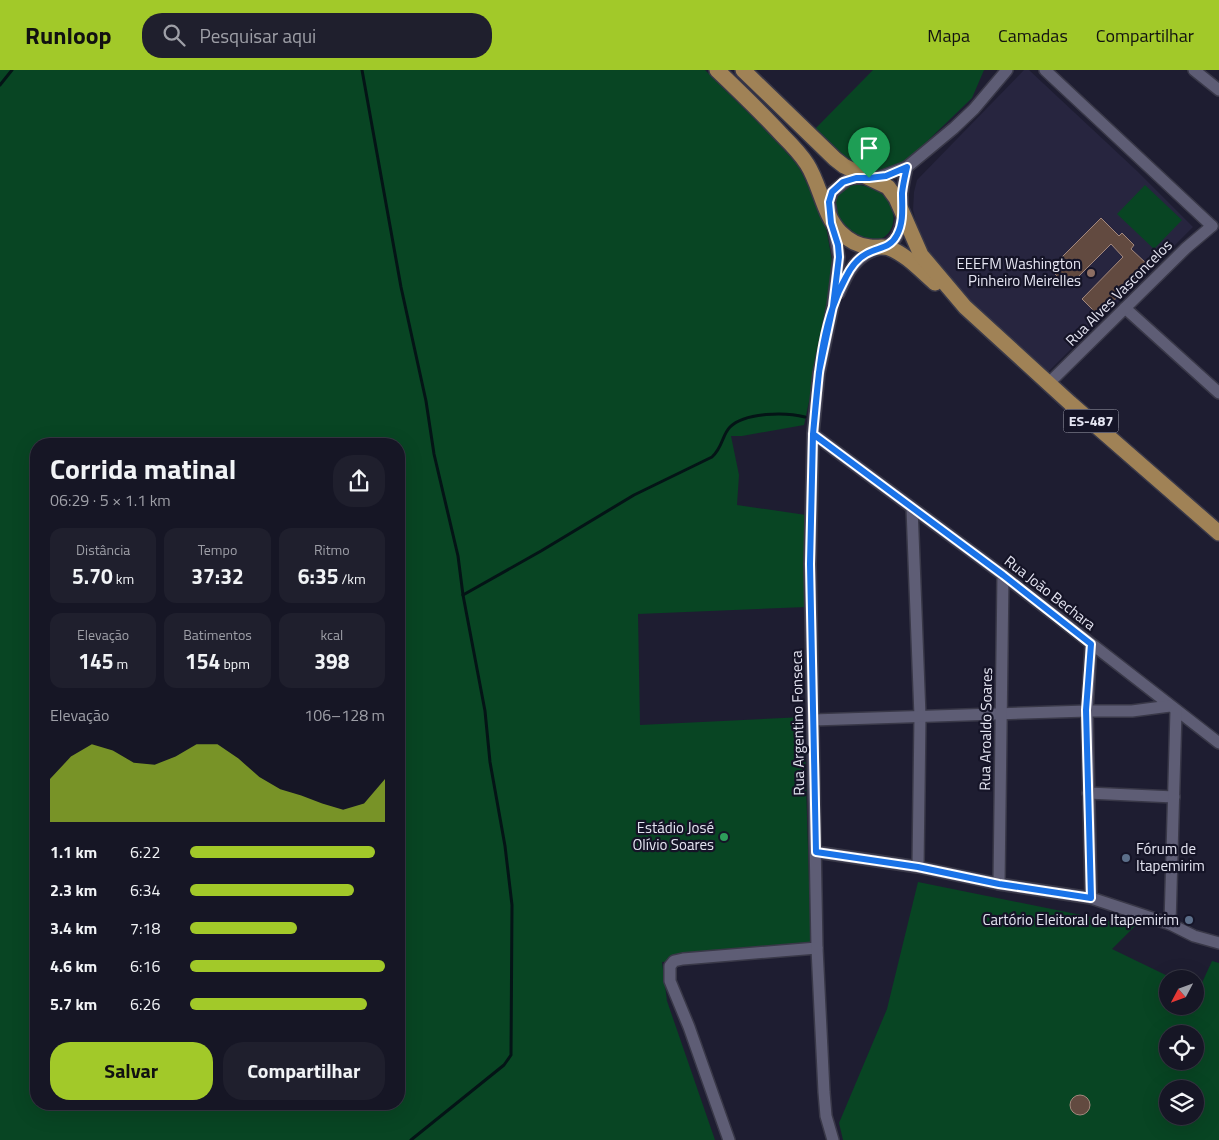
<!DOCTYPE html>
<html lang="pt">
<head>
<meta charset="utf-8">
<style>
	:root { --surface:#161625; --page:#1f1f2d; --text:#f1f3f6; --muted:#9e9fa7; --line:#353542; --accent:#a2c929 }
	body { margin:0; font-family:"Titillium Web",sans-serif; background:var(--page); color:var(--text); height:100vh; display:flex; flex-direction:column; font-size:19px; white-space:nowrap }
	* { box-sizing:border-box; margin:0 }
	p { font-size:16px; color:var(--muted) }
	.icon { flex:none; width:28px; height:28px; fill:none; stroke:currentColor; stroke-width:2; stroke-linecap:round; stroke-linejoin:round }
	.map { position:relative; flex:1; overflow:hidden }
	.details { position:absolute; left:30px; top:368px; width:375px; height:672px; display:flex; flex-direction:column; background:var(--surface); border-radius:20px; box-shadow:0 5px 20px #0002,0 0 0 1px var(--line) }
	.details>* { flex:none }
	.needle { width:32px; rotate:229deg }
	.buttons { position:absolute; left:1159px; top:900px; display:grid; gap:10px }
	.buttons a { display:grid; place-items:center; width:45px; height:45px; border-radius:50%; background:var(--surface); box-shadow:0 5px 20px #0002,0 0 0 1px var(--line); font-size:25px }
	.pin { position:absolute; display:grid; place-items:center; width:42px; height:42px; color:#fff; margin:-51px -21px; border-radius:50% 50% 50% 0; rotate:-45deg; box-shadow:0 0 5px #0007 }
	.pin .icon { rotate:45deg }
	.round { display:grid; place-items:center; flex:none; width:52px; height:52px; border-radius:20px; background:var(--page) }
	.overview { display:flex; align-items:center; justify-content:space-between; height:85px; padding:0 20px }
	h1 { font-size:28px; font-weight:700; line-height:38px }
	.stats { display:grid; grid-template-columns:repeat(3,1fr); gap:8px; height:85px; padding:5px 20px }
	.stats div { display:grid; align-content:center; border-radius:12px; background:var(--page); text-align:center }
	.stats b { font-size:21px; font-weight:700 }
	.stats small { font-size:14px; font-weight:400 }
	.stats p { font-size:14px }
	.chart { height:140px; padding:10px 20px }
	.chart p { display:flex; justify-content:space-between }
	.chart svg { width:100%; height:90px; margin-top:5px; fill:var(--accent); opacity:.7 }
	.cta { display:flex; gap:10px; margin-top:auto; padding:10px 20px }
	.cta a { flex:1; height:58px; border-radius:20px; background:var(--accent); color:#111; font-size:20px; font-weight:700; line-height:58px; text-align:center }
	.cta a+a { background:var(--page); color:var(--text) }
	ul { padding:0 20px; list-style:none; font-size:16px }
	li { display:grid; grid-template-columns:80px 60px 1fr; align-items:center; height:38px }
	li i { height:12px; border-radius:6px; background:var(--accent) }
	header { display:flex; align-items:center; gap:30px; box-sizing:border-box; height:70px; padding:0 25px; background:var(--accent); color:#111 }
	header strong { font-size:24px }
	nav { display:flex; gap:28px; margin-inline-start:auto; font-size:18px }
	.search { width:350px; height:45px; background:var(--page); display:flex; align-items:center; gap:12px; box-sizing:border-box; padding:0 18px; border-radius:20px; color:var(--muted); font-size:19px }
	.map>svg:first-child { display:block }
	.built { fill:#27253f }
	.green { fill:#084523; fill-rule:evenodd }
	.lines { fill:none; stroke-linecap:round; stroke-linejoin:round }
	.stream { stroke:#041416; stroke-width:3 }
	.building { fill:#624a40; stroke:#a3887d }
	.minor-casing { stroke:#393848; stroke-width:14 }
	.major-casing { stroke:#393848; stroke-width:18 }
	.minor { stroke:#5e5d75; stroke-width:11 }
	.major { stroke:#a08256; stroke-width:15 }
	.route-casing { stroke:#fff; stroke-width:10 }
	.route { stroke:#1a73e8; stroke-width:6 }
	.education-dot { fill:#8d6e63; stroke:#151427; stroke-width:2 }
	.leisure-dot { fill:#2e9e5b; stroke:#151427; stroke-width:2 }
	.service-dot { fill:#5c6f8a; stroke:#151427; stroke-width:2 }
	.labels { text-anchor:middle; stroke-width:4.5; stroke-linejoin:round; paint-order:stroke }
	.shield { fill:#151427; stroke:#a7a6b5; stroke-width:1 }
	.shield-label { font-size:14px; font-weight:bold; fill:#e5e5f2 }
	.poi-label { font-size:15px; fill:#e5e5f2; stroke:#151427; text-anchor:end }
	.street-label { font-size:15px; fill:#e5e5f2; stroke:#151427 }
</style>
</head>
<body>
<header>
<strong>Runloop</strong>
<div class="search"><svg class="icon" aria-label="search" viewBox="0 0 24 24"><circle cx="10" cy="10" r="6"/><path d="M15 15l6 6"/></svg>Pesquisar aqui</div>
<nav><a>Mapa</a><a>Camadas</a><a>Compartilhar</a></nav>
</header>
<div class="map">
<svg width="1219" height="1070" viewBox="0 0 1219 1070">
	<rect width="100%" height="100%" fill="#1e1d31"/>
	<path class="built" d="M 1024,0 L 1029,0 L 1137,101 L 1193,157 L 1048,302 L 939,202 L 921,173 L 913,140 L 914,122 L 917,110 Z"/>
	<g class="green">
		<path d="M 0,0 L 705,0 L 768,62 L 798,95 L 825,151 L 832,191 L 832,223 L 804,355 L 742,366 L 731,366 L 739,405 L 737,435 L 806,445 L 806,537 L 638,544 L 640,655 L 804,647 L 811,878 L 662,892 L 667,931 L 715,1070 L 0,1070 ZM 36,374 L 399,374 L 399,1034 L 36,1034 Z"/>
		<path d="M 873,0 L 984,0 L 972,28 L 917,81 L 897,98 L 871,105 L 851,95 L 814,60 Z"/>
		<path d="M 856,114 C 862,116 870,116 875,119 C 912,140 889,194 846,159 C 833,149 833,135 838,120 Z"/>
		<path d="M 1145,115 L 1182,150 L 1154,179 L 1117,144 Z"/>
		<path d="M 918,812 L 1135,856 L 1112,879 L 1174,909 L 1168,909 L 1168,936 L 1195,936 L 1195,916 L 1200,917 L 1212,891 L 1219,893 L 1219,1070 L 843,1070 L 839,1053 L 887,939 ZM 1168,964 L 1195,964 L 1195,991 L 1168,991 ZM 1168,1019 L 1195,1019 L 1195,1046 L 1168,1046 Z"/>
	</g>
	<g class="lines">
		<g class="stream">
			<path d="M 362,0 L 401,217 L 426,331 L 434,384 L 458,486 L 463,525 L 485,641 L 490,692 L 505,776 L 512,835 L 511,985 L 504,995 L 411,1070"/>
			<path d="M 0,15 L 12,0"/>
			<path d="M 463,525 L 541,481 L 634,425 L 712,387 C 723,377 722,365 730,357 C 745,342 786,342 805,347"/>
		</g>
	</g>
	<g class="building">
		<path d="M 1101,148 L 1119,166 L 1122,163 L 1134,175 L 1131,179 L 1148,195 L 1099,246 L 1082,229 L 1123,187 L 1111,174 L 1068,217 L 1050,199 Z"/>
		<circle cx="1080" cy="1035" r="10"/>
	</g>
	<g class="lines">
		<defs>
			<g id="minor">
				<path d="M 1045,0 L 1212,156"/>
				<path d="M 1194,0 L 1219,20"/>
				<path d="M 839,223 C 845,209 851,194 865,185 C 876,177 889,180 897,166 C 904,153 902,138 902,124 C 903,115 905,106 907,97"/>
				<path d="M 1125,238 L 1219,323"/>
				<path d="M 1049,313 L 1186,178 L 1212,156"/>
				<path d="M 813,364 L 1003,505 L 1219,673"/>
				<path d="M 912,438 L 920,646 L 918,797"/>
				<path d="M 1091,574 L 1087,641 L 1091,828"/>
				<path d="M 813,650 L 1087,641 L 1132,641 L 1170,636"/>
				<path d="M 1088,723 L 1174,727"/>
				<path d="M 816,782 L 918,797 L 999,814 L 1091,828 L 1170,854 L 1194,866 L 1219,873"/>
				<path d="M 999,814 L 1003,505"/>
				<path d="M 1170,854 L 1176,641"/>
				<path d="M 729,1070 L 689,957 L 670,911 L 670,896 L 674,891 L 683,889 L 817,878"/>
				<path d="M 833,1070 L 826,1046 L 824,1022 L 817,878 L 810,494 L 813,364 L 819,303 L 833,236 L 839,187 L 829,132 L 832,122 L 848,109 L 856,108 L 880,107 L 907,97 L 954,58 L 974,39 L 1007,0"/>
			</g>
			<g id="major">
				<path d="M 717,0 C 739,21 761,42 782,65 C 791,74 800,83 807,94 C 820,114 824,146 840,162 C 848,170 859,176 870,177 C 877,178 883,176 889,178 C 907,185 921,201 935,213"/>
				<path d="M 743,0 L 835,89 L 844,96 L 888,117 L 896,128 L 921,185 L 965,237 L 1070,333 L 1219,463"/>
			</g>
		</defs>
		<use href="#minor" class="minor-casing"/>
		<use href="#major" class="major-casing"/>
		<use href="#minor" class="minor"/>
		<use href="#major" class="major"/>
	</g>
	<g class="lines">
		<defs>
			<path id="route" d="M 869,108 L 856,108 L 843,112 L 832,122 L 829,132 L 831,153 L 838,175 L 839,187 L 833,236 L 819,302 L 813,364 L 810,494 L 816,782 L 918,797 L 999,814 L 1091,828 L 1086,640 L 1091,574 L 1003,505 L 813,364 C 818,312 820,254 846,207 C 850,199 857,189 866,184 C 878,177 890,179 897,165 C 904,152 902,137 902,123 C 903,114 905,106 907,97 L 886,106 L 869,108"/>
		</defs>
		<use href="#route" class="route-casing"/>
		<use href="#route" class="route"/>
	</g>
	<circle class="education-dot" cx="1091" cy="203" r="5"/>
	<circle class="leisure-dot" cx="724" cy="767" r="5"/>
	<g class="service-dot">
		<circle cx="1126" cy="788" r="5"/>
		<circle cx="1189" cy="850" r="5"/>
	</g>
	<g class="labels">
		<rect class="shield" x="1063.5" y="339.5" width="55" height="23" rx="4"/>
		<g class="shield-label">
			<text x="1091" y="356">ES-487</text>
		</g>
		<g class="poi-label">
			<text x="1081" y="199">EEEFM Washington<tspan x="1081" dy="17">Pinheiro Meirelles</tspan></text>
			<text x="714" y="763">Estádio José<tspan x="714" dy="17">Olívio Soares</tspan></text>
			<text x="1136" y="784" text-anchor="start">Fórum de<tspan x="1136" dy="17">Itapemirim</tspan></text>
			<text x="1179" y="855">Cartório Eleitoral de Itapemirim</text>
		</g>
		<g class="street-label">
			<text transform="translate(1119 223) rotate(-45)" y="5">Rua Alves Vasconcelos</text>
			<text transform="translate(1050 523) rotate(38)" y="5">Rua João Bechara</text>
			<text transform="translate(798 653) rotate(-91)" y="5">Rua Argentino Fonseca</text>
			<text transform="translate(986 659) rotate(-89)" y="5">Rua Aroaldo Soares</text>
		</g>
	</g>
</svg>
<div class="buttons">
<a><svg class="needle" viewBox="-14 -14 28 28"><path d="M0-13l5 13h-10z" fill="#e53935"/><path d="M0 13l5-13h-10z" fill="#9e9fa7"/></svg></a>
<a><svg class="icon" aria-label="locate" viewBox="0 0 24 24"><circle cx="12" cy="12" r="6"/><path d="M12 2v4M12 18v4M2 12h4M18 12h4"/></svg></a>
<a><svg class="icon" aria-label="layers" viewBox="0 0 24 24"><path d="M12 4l9 5-9 5-9-5zM3 14l9 5 9-5"/></svg></a>
</div>
<div class="pin" style="left:869px;top:108px;background:#1e9e55"><svg class="icon" aria-label="arrive" viewBox="0 0 24 24"><path d="M6 21V4h12l-3 4 3 4H6"/></svg></div>
<section class="details">
<div class="overview"><div><h1>Corrida matinal</h1><p>06:29 · 5 × 1.1 km</p></div><a class="round"><svg class="icon" aria-label="share" viewBox="0 0 24 24"><path d="M12 15V3M7 8l5-5 5 5M5 13v7h14v-7"/></svg></a></div>
<div class="stats">
<div><p>Distância</p><b>5.70<small> km</small></b></div>
<div><p>Tempo</p><b>37:32</b></div>
<div><p>Ritmo</p><b>6:35<small> /km</small></b></div>
</div>
<div class="stats">
<div><p>Elevação</p><b>145<small> m</small></b></div>
<div><p>Batimentos</p><b>154<small> bpm</small></b></div>
<div><p>kcal</p><b>398</b></div>
</div>
<div class="chart"><p><span>Elevação</span>106–128 m</p>
<svg viewBox="0 0 160 44" preserveAspectRatio="none"><path d="M0 44V23L10 12L20 6L30 9L40 15L50 16L60 12L70 6L80 6L90 13L100 22L110 28L120 31L130 35L140 38L150 35L160 23V44z"/></svg>
</div>
<ul>
<li><b>1.1 km</b>6:22<i style="width:95%"></i></li>
<li><b>2.3 km</b>6:34<i style="width:84%"></i></li>
<li><b>3.4 km</b>7:18<i style="width:55%"></i></li>
<li><b>4.6 km</b>6:16<i style="width:100%"></i></li>
<li><b>5.7 km</b>6:26<i style="width:91%"></i></li>
</ul>
<div class="cta"><a>Salvar</a><a>Compartilhar</a></div>
</section>
</div>
</body>
</html>
